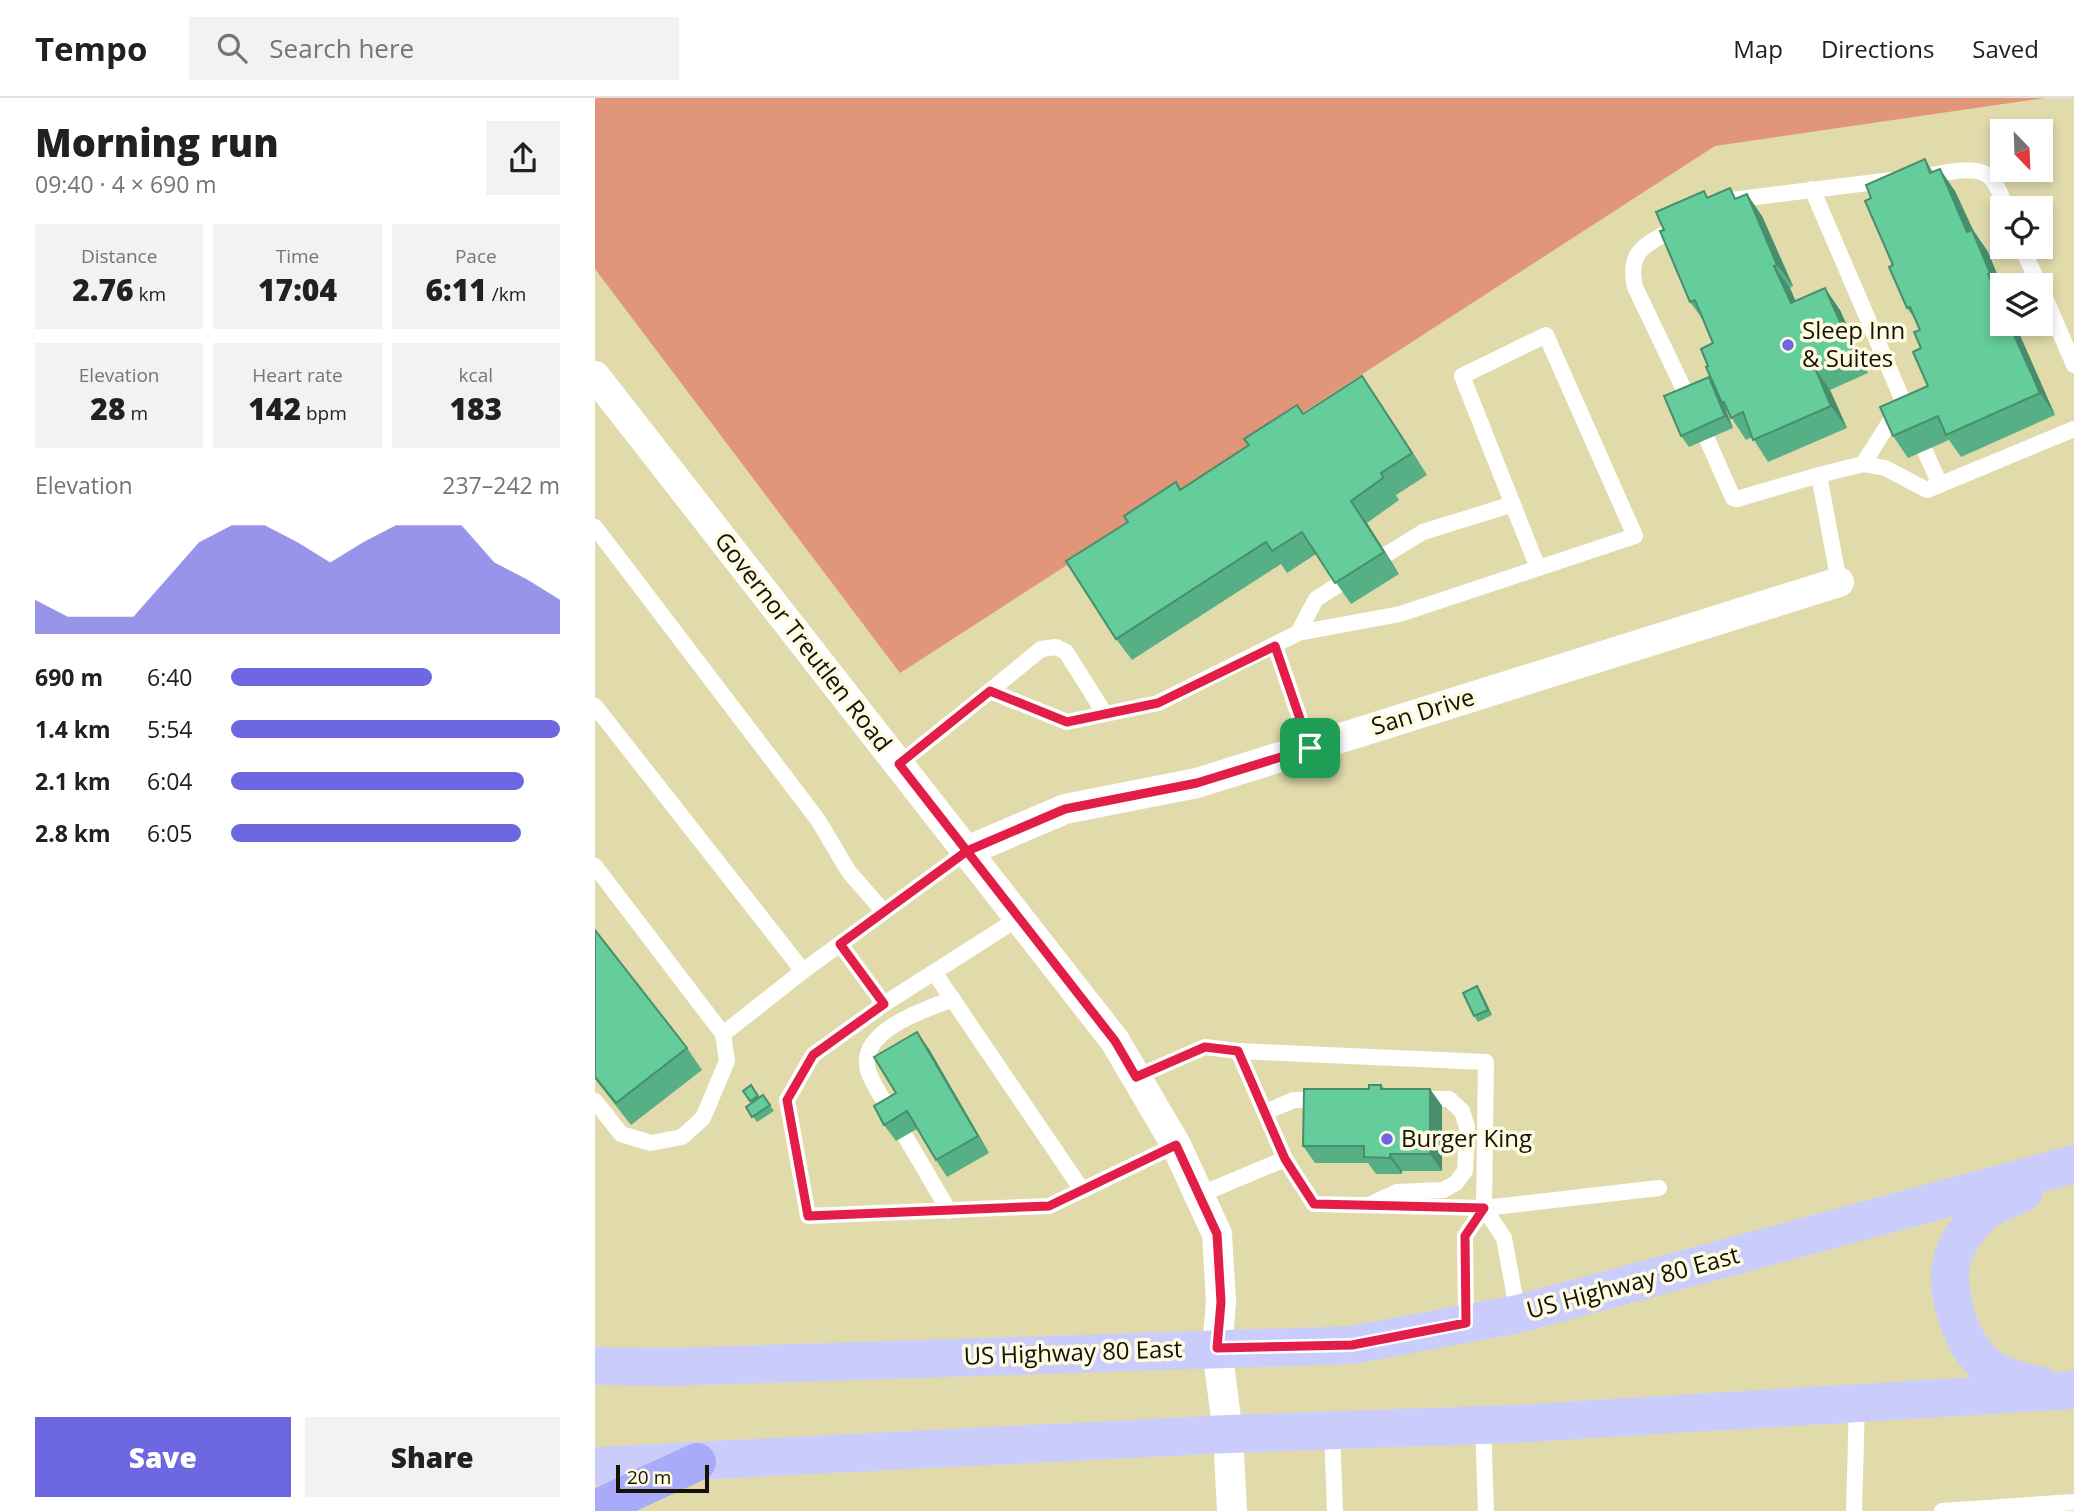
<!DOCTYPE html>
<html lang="en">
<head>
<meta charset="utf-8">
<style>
	:root { --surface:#fff; --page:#f2f2f2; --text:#202124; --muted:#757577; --line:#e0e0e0; --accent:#6d68e2 }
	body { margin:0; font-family:"Open Sans",sans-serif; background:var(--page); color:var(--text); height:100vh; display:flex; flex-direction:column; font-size:26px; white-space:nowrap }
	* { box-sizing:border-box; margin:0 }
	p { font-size:23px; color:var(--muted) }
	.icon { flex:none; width:38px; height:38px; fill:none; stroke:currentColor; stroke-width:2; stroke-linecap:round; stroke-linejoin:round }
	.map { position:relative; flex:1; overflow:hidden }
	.sheet { display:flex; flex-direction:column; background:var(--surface); width:595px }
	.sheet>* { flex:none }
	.needle { width:46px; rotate:157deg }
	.controls { position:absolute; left:1395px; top:21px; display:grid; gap:14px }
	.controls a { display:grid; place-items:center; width:63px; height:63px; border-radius:0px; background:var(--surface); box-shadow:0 4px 10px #0003; font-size:35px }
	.scale { position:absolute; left:21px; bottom:18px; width:93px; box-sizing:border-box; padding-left:7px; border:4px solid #161303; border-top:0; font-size:19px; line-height:24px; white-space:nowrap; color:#161303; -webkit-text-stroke:5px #fefbe3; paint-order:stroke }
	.pin { position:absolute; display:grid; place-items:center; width:60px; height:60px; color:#fff; margin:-30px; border-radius:14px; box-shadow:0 4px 10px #0006 }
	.round { display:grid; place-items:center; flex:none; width:74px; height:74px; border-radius:0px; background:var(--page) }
	.overview { display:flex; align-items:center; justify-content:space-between; height:119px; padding:0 35px }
	h1 { font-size:38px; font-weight:800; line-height:52px }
	.metrics { display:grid; grid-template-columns:repeat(3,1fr); gap:10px; height:119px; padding:7px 35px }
	.metrics div { display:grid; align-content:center; border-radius:0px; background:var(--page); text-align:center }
	.metrics b { font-size:30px; font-weight:800 }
	.metrics small { font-size:19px; font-weight:400 }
	.metrics p { font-size:19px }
	.chart { height:196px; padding:14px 35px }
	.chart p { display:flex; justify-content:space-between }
	.chart svg { width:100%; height:126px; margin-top:7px; fill:var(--accent); opacity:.7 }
	.action { display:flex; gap:14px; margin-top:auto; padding:14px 35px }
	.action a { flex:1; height:80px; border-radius:0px; background:var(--accent); color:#fff; font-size:28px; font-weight:800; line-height:80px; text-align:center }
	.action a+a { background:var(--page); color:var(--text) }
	ul { padding:0 35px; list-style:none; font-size:23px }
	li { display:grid; grid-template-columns:112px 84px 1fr; align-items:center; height:52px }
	li i { height:18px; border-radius:9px; background:var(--accent) }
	header { display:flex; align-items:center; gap:42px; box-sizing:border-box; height:98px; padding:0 35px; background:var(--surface); border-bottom:2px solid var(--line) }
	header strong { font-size:33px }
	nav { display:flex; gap:38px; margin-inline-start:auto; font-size:24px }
	.search { width:490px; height:63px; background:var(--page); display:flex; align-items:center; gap:18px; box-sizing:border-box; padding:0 24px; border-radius:0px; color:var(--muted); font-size:26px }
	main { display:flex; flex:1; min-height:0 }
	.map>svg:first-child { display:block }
	.green { fill:#e19579 }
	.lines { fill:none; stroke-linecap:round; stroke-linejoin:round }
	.lane { stroke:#fff; stroke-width:16 }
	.street { stroke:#fff; stroke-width:30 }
	.primary { stroke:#cacdfb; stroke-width:38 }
	.highway { stroke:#a7abf9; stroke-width:38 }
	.wall { fill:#57af85 }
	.shaded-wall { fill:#478f6c }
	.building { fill:#65cc9b; stroke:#478f6c; stroke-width:2 }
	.route-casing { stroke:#fff; stroke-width:14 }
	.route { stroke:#e11d48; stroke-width:9 }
	.poi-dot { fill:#6d68e2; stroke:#fefbe3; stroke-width:2.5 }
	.labels { text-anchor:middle; stroke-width:7; stroke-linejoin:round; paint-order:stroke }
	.poi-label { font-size:24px; fill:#161303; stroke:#fefbe3; text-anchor:start }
	.street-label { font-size:24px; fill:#161303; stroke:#fefbe3 }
</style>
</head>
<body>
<header>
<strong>Tempo</strong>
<div class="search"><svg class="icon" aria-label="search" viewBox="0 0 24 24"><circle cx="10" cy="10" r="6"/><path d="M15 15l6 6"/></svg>Search here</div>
<nav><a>Map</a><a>Directions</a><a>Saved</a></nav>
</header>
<main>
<section class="sheet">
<div class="overview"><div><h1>Morning run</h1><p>09:40 · 4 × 690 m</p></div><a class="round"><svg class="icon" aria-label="share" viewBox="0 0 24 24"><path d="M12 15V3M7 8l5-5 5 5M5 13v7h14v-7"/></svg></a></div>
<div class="metrics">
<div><p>Distance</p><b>2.76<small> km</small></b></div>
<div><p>Time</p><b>17:04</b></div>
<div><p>Pace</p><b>6:11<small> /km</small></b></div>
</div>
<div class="metrics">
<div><p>Elevation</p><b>28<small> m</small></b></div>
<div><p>Heart rate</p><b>142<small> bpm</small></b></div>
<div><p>kcal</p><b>183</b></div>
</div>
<div class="chart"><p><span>Elevation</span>237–242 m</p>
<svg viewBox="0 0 160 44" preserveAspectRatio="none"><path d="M0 44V32L10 38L20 38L30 38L40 25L50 12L60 6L70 6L80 12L90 19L100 12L110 6L120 6L130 6L140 19L150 25L160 32V44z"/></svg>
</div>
<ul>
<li><b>690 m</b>6:40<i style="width:61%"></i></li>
<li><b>1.4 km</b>5:54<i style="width:100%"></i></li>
<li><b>2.1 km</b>6:04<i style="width:89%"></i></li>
<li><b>2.8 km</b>6:05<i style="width:88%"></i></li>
</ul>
<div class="action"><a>Save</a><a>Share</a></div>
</section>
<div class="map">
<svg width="1479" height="1413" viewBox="0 0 1479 1413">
	<rect width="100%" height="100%" fill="#e1dbac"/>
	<path class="green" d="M 0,0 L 1450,0 L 1120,48 L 305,575 L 0,171 Z"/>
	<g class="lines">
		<g class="lane">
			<path d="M 1330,78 C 1348,76 1382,65 1396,80 C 1403,87 1407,101 1411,110"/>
			<path d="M 1217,91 L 1308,303 L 1268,366"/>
			<path d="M 1136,102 L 1297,82"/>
			<path d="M 1085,127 C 1055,146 1031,149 1040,189 L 1094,302"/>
			<path d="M 1427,149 L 1444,187"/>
			<path d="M 1446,190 L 1479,267"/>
			<path d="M 1112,341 L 1138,400 L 1142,401 L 1224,377"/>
			<path d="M 1330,353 L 1345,387"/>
			<path d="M 0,429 L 223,722 L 254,774 L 289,814"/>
			<path d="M 792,456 L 828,434 L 918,406"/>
			<path d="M 1244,484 L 1224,377 L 1268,366 L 1290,370 L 1332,392 L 1479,331"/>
			<path d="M 703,535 L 721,501 L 743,487"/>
			<path d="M 680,548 L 715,650"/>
			<path d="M 395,593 L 446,551 L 461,549 L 471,554 L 510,616"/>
			<path d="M 0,608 L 208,873 L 128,936 L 0,768"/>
			<path d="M 304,666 L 395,593 L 472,624 L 563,605 L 703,535 L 805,516 L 1040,438 L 951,237 L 867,278 L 943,470"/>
			<path d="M 245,846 L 289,906 L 424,820"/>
			<path d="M 208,873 L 372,753"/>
			<path d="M 339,874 L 487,1092"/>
			<path d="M 289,906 L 218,957 L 192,1002 L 213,1118 L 454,1108 L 581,1047"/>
			<path d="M 643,953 L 891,964 L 889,1110 L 870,1138 L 871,1225"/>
			<path d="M 541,979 L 610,949 L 643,953 L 690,1061 L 604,1097"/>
			<path d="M 0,1003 L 26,1036 L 56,1045 L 87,1039 L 108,1020 L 132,963 L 128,936"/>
			<path d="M 670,1014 L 699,1002 L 730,1002"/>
			<path d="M 300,1020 C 291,1005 278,989 273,972 C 262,933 331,911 358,901"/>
			<path d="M 310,1038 L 354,1113"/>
			<path d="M 690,1061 L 719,1106 L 889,1110 L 1064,1090"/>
			<path d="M 778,1105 L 802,1094 L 848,1092 L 861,1085 L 870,1073 L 872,1029 L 867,1013 L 854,1001 L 823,1001"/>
			<path d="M 889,1110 L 909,1140 L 923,1216"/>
			<path d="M 888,1327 L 891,1413"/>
			<path d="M 737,1332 L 740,1413"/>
			<path d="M 1259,1413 L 1262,1305"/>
			<path d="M 1347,1413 L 1479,1404"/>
		</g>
		<g class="street">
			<path d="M 0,278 L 520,943 L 581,1047 L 622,1136 L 626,1204 L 622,1250 L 633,1336 L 637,1413"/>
			<path d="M 372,753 L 470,711 L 602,685 L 1244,484"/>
		</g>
		<g class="primary">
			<path d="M 1429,1094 C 1410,1103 1389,1110 1375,1128 C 1367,1138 1359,1153 1356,1166 C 1351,1196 1366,1246 1390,1266 C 1405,1278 1427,1284 1445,1287"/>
			<path d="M 0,1268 L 78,1269 L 757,1247 L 923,1216 L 1479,1066"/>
			<path d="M 0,1368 L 633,1336 L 917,1326 L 1479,1292"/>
		</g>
		<path class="highway" d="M 3,1413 L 9,1407 L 102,1364"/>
	</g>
	<g class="wall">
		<path d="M 1330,61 L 1338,74 L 1360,93 L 1378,132 L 1393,154 L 1407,188 L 1407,226 L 1420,226 L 1460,317 L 1366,359 L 1354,342 L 1313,360 L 1298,338 L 1333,288 L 1326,250 L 1325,232 L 1320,221 L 1312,210 L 1276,100 Z"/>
		<path d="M 1109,93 L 1113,100 L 1142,100 L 1167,118 L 1198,188 L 1195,190 L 1200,203 L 1245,212 L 1273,275 L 1235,292 L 1252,330 L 1173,364 L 1157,339 L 1151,342 L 1130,310 L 1138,330 L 1094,349 L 1086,338 L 1114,279 L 1118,285 L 1113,268 L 1118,245 L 1109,223 L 1095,204 Z"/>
		<path d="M 782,300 L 832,377 L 801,397 L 804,402 L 772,425 L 804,476 L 756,506 L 721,456 L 692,475 L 686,466 L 537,562 L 521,541 L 533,424 L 709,316 Z"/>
		<path d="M 0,832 L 92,950 L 107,972 L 36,1027 L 0,981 Z"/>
		<path d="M 882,888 L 886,894 L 897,917 L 883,924 L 879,918 Z"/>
		<path d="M 334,951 L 394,1055 L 352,1079 L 341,1062 L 322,1031 L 301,1043 L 289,1027 Z"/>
		<path d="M 156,987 L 165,1000 L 168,997 L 179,1013 L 162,1024 L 151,1009 L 156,1005 L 148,993 Z"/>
		<path d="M 786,987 L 790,991 L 835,991 L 847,1008 L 847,1073 L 807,1073 L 807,1076 L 781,1076 L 773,1065 L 720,1065 L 708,1048 L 774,991 Z"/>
	</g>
	<g class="shaded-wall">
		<path d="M 1345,71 L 1360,93 L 1378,132 L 1393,154 L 1407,188 L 1407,191 L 1395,175 L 1372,134 Z"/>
		<path d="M 1152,96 L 1167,118 L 1198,188 L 1182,167 Z"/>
		<path d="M 1179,168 L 1195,190 L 1211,227 L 1196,205 Z"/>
		<path d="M 1393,176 L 1407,196 L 1407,209 Z"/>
		<path d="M 1230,190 L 1245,212 L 1273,275 L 1258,253 Z"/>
		<path d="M 1414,226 L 1420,226 L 1460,317 L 1445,295 Z"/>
		<path d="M 1220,270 L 1235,292 L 1252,330 L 1236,308 Z"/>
		<path d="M 767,278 L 782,300 L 832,377 L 817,355 Z"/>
		<path d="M 1114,279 L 1122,290 L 1127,305 L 1130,310 L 1138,330 L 1130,318 Z"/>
		<path d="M 756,403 L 772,425 L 804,476 L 789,454 Z"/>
		<path d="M 882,888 L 886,894 L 897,917 L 893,912 Z"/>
		<path d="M 322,934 L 334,951 L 394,1055 L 383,1038 Z"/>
		<path d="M 835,991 L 847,1008 L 847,1073 L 835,1056 Z"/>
		<path d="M 795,1056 L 807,1073 L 807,1076 L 795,1060 Z"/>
	</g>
	<g class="building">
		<path d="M 1330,61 L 1335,75 L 1345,71 L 1372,134 L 1377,132 L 1395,175 L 1393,176 L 1407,209 L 1407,226 L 1414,226 L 1445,295 L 1351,337 L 1343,318 L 1298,338 L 1285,309 L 1333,288 L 1318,254 L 1326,250 L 1319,234 L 1325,232 L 1315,209 L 1312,210 L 1294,169 L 1298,167 L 1270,103 L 1276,100 L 1271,87 Z"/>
		<path d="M 1135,90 L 1140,101 L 1152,96 L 1182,167 L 1179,168 L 1196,205 L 1230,190 L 1258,253 L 1220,270 L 1236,308 L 1158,342 L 1148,314 L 1136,320 L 1129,304 L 1127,305 L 1111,269 L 1113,268 L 1106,251 L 1118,245 L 1100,202 L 1095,204 L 1065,133 L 1069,132 L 1061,114 L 1109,93 L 1112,100 Z"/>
		<path d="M 767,278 L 817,355 L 786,375 L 788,380 L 756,403 L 789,454 L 740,485 L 707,434 L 677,453 L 671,444 L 521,541 L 471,463 L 533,424 L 529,418 L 581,384 L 585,392 L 654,347 L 649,341 L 702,307 L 708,316 Z"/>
		<path d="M 1114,279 L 1130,318 L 1086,338 L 1069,298 Z"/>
		<path d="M 0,832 L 92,950 L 21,1005 L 0,979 Z"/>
		<path d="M 882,888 L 893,912 L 879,918 L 868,895 Z"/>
		<path d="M 322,934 L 383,1038 L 341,1062 L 312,1013 L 289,1027 L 279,1008 L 301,995 L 279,959 Z"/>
		<path d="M 156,987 L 163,998 L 155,1003 L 148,993 Z"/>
		<path d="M 774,987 L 786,987 L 786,991 L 835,991 L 835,1056 L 795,1056 L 795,1060 L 769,1059 L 769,1048 L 708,1048 L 709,991 L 774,991 Z"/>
		<path d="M 168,997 L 175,1007 L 157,1019 L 151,1009 Z"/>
	</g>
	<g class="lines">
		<defs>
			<path id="route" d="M 715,650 L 602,685 L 470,711 L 372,753 L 245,846 L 289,906 L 218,957 L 192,1002 L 213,1118 L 454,1108 L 581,1047 L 622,1136 L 626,1204 L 622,1250 L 757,1247 L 871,1225 L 870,1138 L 889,1110 L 719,1106 L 690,1061 L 643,953 L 610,949 L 541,979 L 520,943 L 304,666 L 395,593 L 472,624 L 563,605 L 680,548 L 715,650"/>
		</defs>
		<use href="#route" class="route-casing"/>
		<use href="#route" class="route"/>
	</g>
	<g class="poi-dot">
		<circle cx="1193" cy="247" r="7"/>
		<circle cx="792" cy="1041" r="7"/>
	</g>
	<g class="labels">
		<g class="poi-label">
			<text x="1207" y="241">Sleep Inn<tspan x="1207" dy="28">&amp; Suites</tspan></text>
			<text x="806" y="1049">Burger King</text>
		</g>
		<g class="street-label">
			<text transform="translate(208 544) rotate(52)" y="8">Governor Treutlen Road</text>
			<text transform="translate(828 614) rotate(-17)" y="8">San Drive</text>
			<text transform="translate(1038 1185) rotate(-15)" y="8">US Highway 80 East</text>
			<text transform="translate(478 1255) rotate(-2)" y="8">US Highway 80 East</text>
		</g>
	</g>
</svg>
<div class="controls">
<a><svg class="needle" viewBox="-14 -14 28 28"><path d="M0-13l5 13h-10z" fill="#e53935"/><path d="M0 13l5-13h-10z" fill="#757577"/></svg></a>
<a><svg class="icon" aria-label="locate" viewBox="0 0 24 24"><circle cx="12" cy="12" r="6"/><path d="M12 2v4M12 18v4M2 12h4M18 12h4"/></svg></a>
<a><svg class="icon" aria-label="layers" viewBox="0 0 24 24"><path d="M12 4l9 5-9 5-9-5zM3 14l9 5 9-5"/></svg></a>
</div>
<div class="scale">20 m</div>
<div class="pin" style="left:715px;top:650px;background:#1e9e55"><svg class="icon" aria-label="arrive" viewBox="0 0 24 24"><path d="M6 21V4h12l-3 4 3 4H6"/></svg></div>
</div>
</main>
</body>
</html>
